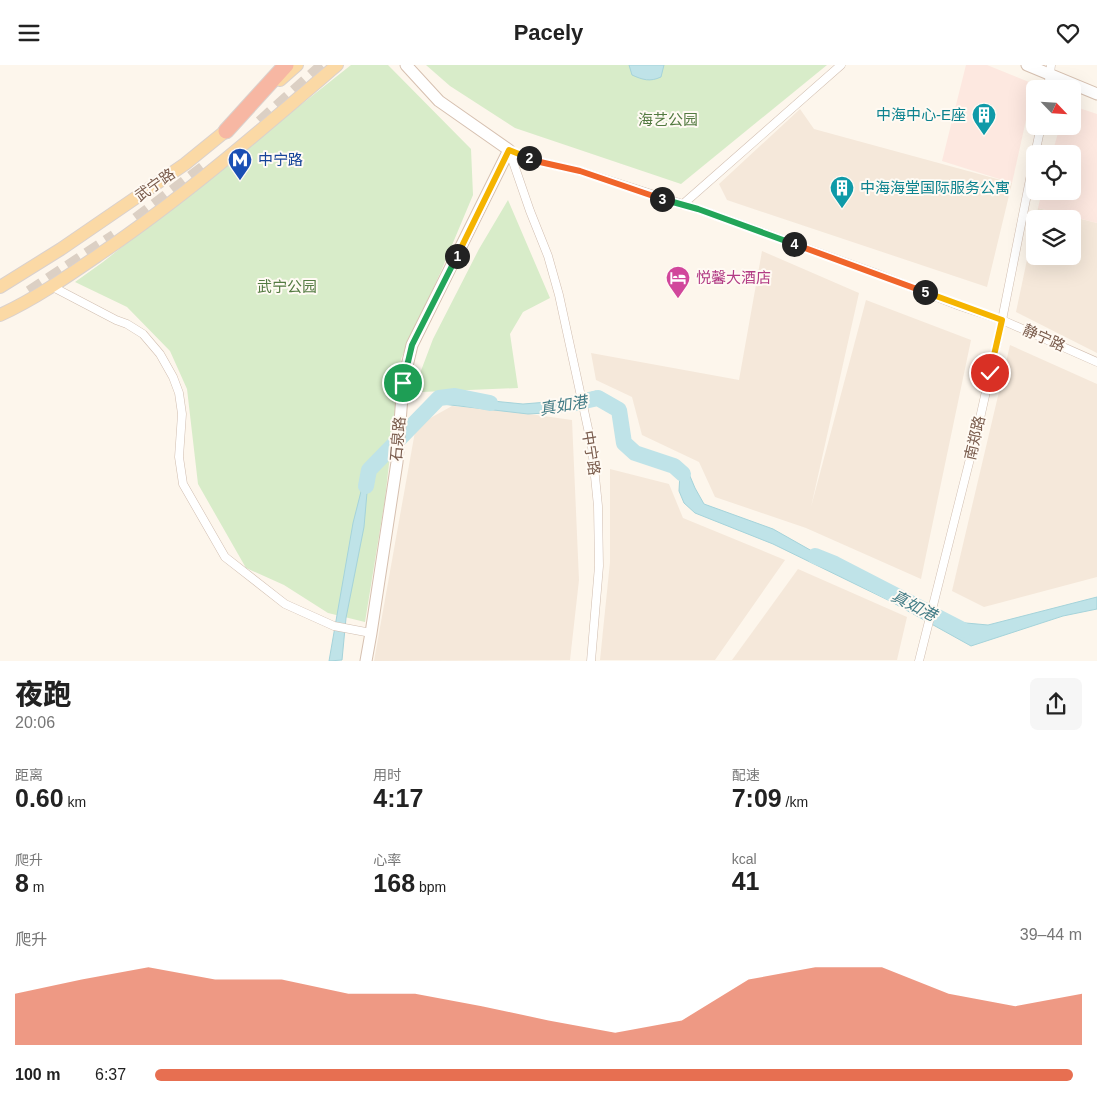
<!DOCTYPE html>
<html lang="zh">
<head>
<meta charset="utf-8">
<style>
	:root { --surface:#fff; --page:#f6f6f6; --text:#222; --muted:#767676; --accent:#e76f51 }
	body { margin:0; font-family:Helvetica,"Noto Sans SC",sans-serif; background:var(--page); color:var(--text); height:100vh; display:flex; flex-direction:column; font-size:19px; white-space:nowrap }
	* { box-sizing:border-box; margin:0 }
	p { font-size:16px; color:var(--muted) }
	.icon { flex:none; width:28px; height:28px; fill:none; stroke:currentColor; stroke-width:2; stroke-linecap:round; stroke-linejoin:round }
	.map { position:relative; height:596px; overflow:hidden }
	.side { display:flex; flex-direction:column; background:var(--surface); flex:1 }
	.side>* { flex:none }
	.needle { width:32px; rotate:115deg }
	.tools { position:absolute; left:1026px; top:15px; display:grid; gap:10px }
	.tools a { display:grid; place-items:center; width:55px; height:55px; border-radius:8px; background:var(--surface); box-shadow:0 5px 20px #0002; font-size:25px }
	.pin { position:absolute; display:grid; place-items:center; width:42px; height:42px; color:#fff; margin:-21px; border:2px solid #fff; border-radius:50%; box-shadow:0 1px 5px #0007 }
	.km { position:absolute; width:25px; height:25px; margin:-12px; border-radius:50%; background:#222; color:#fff; font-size:14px; line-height:25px; text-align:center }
	.round { display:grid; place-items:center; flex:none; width:52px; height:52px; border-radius:8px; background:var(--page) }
	.headline { display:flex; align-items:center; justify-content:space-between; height:85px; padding:0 15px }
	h1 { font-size:28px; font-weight:800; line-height:38px }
	.figures { display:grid; grid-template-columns:repeat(3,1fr); gap:8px; height:85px; padding:5px 15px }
	.figures div { display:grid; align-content:center }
	.figures b { font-size:25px; font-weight:800 }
	.figures small { font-size:14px; font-weight:400 }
	.figures p { font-size:14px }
	.chart { height:140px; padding:10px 15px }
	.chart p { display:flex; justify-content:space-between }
	.chart svg { width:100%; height:90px; margin-top:5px; fill:var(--accent); opacity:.7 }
	ul { padding:0 15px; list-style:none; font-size:16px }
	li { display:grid; grid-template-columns:80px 60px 1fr; align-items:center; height:38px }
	li i { height:12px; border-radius:6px; background:var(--accent) }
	header { display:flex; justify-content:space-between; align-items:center; height:65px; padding:0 15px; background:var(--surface); font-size:22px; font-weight:800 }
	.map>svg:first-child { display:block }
	.residential { fill:#f5e8da }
	.commercial { fill:#fde8e0 }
	.green { fill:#d8ecc9 }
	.water { fill:#bfe3e8; stroke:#a5d3da }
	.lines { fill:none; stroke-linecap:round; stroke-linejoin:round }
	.river { stroke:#bfe3e8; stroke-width:16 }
	.highway-tunnel { stroke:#dcd0c4; stroke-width:15; stroke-dasharray:15 8; stroke-linecap:butt }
	.street-casing { stroke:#d1beb0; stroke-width:9 }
	.secondary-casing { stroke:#d6c0b0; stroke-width:13 }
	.primary-casing { stroke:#dad1cd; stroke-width:14 }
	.highway-casing { stroke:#dad1cd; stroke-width:17 }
	.street { stroke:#fff; stroke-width:8 }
	.secondary { stroke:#fff; stroke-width:11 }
	.primary { stroke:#fbd9a5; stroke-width:12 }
	.highway { stroke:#f7b7a3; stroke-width:15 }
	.split-1-casing { stroke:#fff; stroke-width:10 }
	.split-2-casing { stroke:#fff; stroke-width:10 }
	.split-3-casing { stroke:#fff; stroke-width:10 }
	.split-4-casing { stroke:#fff; stroke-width:10 }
	.split-5-casing { stroke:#fff; stroke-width:10 }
	.split-6-casing { stroke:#fff; stroke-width:10 }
	.split-1 { stroke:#22a559; stroke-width:6 }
	.split-2 { stroke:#f5b400; stroke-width:6 }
	.split-3 { stroke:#f0652b; stroke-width:6 }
	.split-4 { stroke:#22a559; stroke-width:6 }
	.split-5 { stroke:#f0652b; stroke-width:6 }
	.split-6 { stroke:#f5b400; stroke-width:6 }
	.labels { text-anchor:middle; stroke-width:4; stroke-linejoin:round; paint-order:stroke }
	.culture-label { font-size:15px; fill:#0d838f; stroke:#fffaf3; text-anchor:end }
	.park-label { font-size:15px; fill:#537a41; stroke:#fffaf3 }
	.transit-label { font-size:15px; fill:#164399; stroke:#fffaf3; text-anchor:start }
	.street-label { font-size:15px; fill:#7a5c4d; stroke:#fffaf3 }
	.hotel-label { font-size:15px; fill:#b23c85; stroke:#fffaf3; text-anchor:start }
	.water-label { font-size:16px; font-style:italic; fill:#437c86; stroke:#fffaf3 }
</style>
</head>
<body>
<header><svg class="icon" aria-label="menu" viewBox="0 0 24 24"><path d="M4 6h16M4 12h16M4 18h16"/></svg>Pacely<svg class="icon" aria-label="heart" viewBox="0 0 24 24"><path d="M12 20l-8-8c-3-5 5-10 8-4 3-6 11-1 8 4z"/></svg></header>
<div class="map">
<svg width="1097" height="596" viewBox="0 0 1097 596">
	<rect width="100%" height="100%" fill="#fdf6ec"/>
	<g class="residential">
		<path d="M 800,44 L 814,64 L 1012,118 L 987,222 L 727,135 L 719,119 Z"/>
		<path d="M 1038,143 L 1097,158 L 1097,288 L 1016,247 L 1035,157 L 1035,191 L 1072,191 L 1072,154 L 1036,154 Z"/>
		<path d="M 762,186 L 859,228 L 811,442 L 866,235 L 971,275 L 921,514 L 806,463 L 715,432 L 699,397 L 642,370 L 632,332 L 596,315 L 591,288 L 739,315 Z"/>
		<path d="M 1010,280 L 1097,319 L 1097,512 L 984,542 L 952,526 Z"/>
		<path d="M 452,341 L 494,344 L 572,355 L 579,515 L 570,595 L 374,596 L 416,361 Z"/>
		<path d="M 610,404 L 669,419 L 683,453 L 785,495 L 715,595 L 600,595 L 610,497 Z"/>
		<path d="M 798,504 L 907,552 L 897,595 L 732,595 Z"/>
	</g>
	<g class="commercial">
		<path d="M 966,0 L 987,0 L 1034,19 L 1012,118 L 942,96 Z"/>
		<path d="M 1073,41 L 1097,49 L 1097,158 L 1038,143 L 1042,126 L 1072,126 L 1072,89 L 1052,89 L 1060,61 L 1072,61 Z"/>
	</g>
	<g class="green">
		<path d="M 351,0 L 388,0 L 471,84 L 473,130 L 442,204 L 401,294 L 385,434 L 365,557 L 328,548 L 284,520 L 246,503 L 198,419 L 187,324 L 170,286 L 127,242 L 75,217 L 103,197 Z"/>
		<path d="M 426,0 L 827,0 L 681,119 L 515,63 L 450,21 Z"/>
		<path d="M 508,135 L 550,233 L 523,247 L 510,269 L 518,323 L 422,327 L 419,311 L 433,274 L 479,184 Z"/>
	</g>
	<g class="water">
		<path d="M 629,0 L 664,0 L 661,12 C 650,17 643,15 632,10 Z"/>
		<path d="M 596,326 L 622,340 L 627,354 L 630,377 L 637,383 L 664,391 L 687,404 L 695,423 L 704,439 L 773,464 L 835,499 L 944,556 L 988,560 L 1097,532 L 1097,544 L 1063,551 L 971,581 L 890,536 L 773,479 L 695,448 L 684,438 L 679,426 L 680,407 C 661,396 640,391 620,380 L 619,345 L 598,334 L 563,347 L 528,349 L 442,339 L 406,376 L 406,367 L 413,352 L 439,333 L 462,333 L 523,339 L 560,336 Z"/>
		<path d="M 390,373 L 390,383 L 369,405 L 364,462 L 346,553 L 342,595 L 329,596 L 353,458 L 367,403 Z"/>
	</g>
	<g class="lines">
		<g class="river">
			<path d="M 571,339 L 598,333 L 619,345 L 624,378 L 635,388 L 674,401 L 683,409"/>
			<path d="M 366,421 L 369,405 L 439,333 L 455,331 L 490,338"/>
			<path d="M 815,491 L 835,499 L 963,565"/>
		</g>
		<g class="highway-tunnel">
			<path d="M 261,58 L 325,0"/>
			<path d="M 137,155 L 210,99"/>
			<path d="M 30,228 L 115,172"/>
		</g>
		<defs>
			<g id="street">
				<path d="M 1048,24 L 1051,0"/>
				<path d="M 509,85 L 540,97 L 580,106 L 698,144 L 875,208 L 960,241 L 1002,255 L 1097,297"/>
				<path d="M 509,85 L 530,146 L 548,191 L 559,230 L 592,382 L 598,441 L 599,501 L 591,596"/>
				<path d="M 1035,89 L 1041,61"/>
				<path d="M 682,140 L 841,0"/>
				<path d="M 51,221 L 116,255 L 127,259 L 143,269 L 160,289 L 173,312 L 179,328 L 182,349 L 179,392 L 183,419 L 225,492 L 285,539 L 334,561 L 371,568"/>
				<path d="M 919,596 L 978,362 L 1002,255 L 1035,89"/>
			</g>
			<g id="secondary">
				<path d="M 1027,0 L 1097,29"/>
				<path d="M 366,596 L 371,568 L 397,397 L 403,318 L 412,280 L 509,85 L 439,36 L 406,0"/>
			</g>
			<g id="primary">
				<path d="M 280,15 L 297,0"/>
				<path d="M 0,222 L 61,184 L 185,99 L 233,60"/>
				<path d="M 0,250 C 35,234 68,211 100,189 C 184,132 260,66 337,0"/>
			</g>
			<path id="highway" d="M 226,66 L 286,0"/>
		</defs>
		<use href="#street" class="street-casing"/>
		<use href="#secondary" class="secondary-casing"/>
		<use href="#primary" class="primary-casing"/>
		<use href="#highway" class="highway-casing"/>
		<use href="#street" class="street"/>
		<use href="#secondary" class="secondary"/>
		<use href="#primary" class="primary"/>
		<use href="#highway" class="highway"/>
	</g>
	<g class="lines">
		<defs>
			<path id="split-1" d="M 403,318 L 412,280 L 457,191"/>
			<path id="split-2" d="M 457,191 L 509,85 L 529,93"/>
			<path id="split-3" d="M 529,93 L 540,97 L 580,106 L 662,134"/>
			<path id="split-4" d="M 662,134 L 698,144 L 794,179"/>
			<path id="split-5" d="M 794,179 L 925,227"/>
			<path id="split-6" d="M 925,227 L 1002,255 L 990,308"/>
		</defs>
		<use href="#split-1" class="split-1-casing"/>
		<use href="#split-2" class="split-2-casing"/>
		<use href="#split-3" class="split-3-casing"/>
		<use href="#split-4" class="split-4-casing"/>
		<use href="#split-5" class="split-5-casing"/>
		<use href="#split-6" class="split-6-casing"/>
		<use href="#split-1" class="split-1"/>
		<use href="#split-2" class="split-2"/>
		<use href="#split-3" class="split-3"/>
		<use href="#split-4" class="split-4"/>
		<use href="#split-5" class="split-5"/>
		<use href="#split-6" class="split-6"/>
	</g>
	<defs>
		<symbol id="building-pin" viewBox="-11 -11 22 30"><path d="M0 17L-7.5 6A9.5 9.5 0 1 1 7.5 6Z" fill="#0f9aa8" stroke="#fffaf3"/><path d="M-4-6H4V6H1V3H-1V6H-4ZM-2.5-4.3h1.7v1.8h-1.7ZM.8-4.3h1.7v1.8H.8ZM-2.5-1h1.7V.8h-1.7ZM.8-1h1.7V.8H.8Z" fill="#fff"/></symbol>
		<symbol id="metro-pin" viewBox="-11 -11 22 30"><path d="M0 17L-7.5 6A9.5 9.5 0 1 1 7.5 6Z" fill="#1a4fb4" stroke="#fffaf3"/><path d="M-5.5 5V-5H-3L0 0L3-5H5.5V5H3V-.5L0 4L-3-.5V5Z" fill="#fff"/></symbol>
		<symbol id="hotel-pin" viewBox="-11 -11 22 30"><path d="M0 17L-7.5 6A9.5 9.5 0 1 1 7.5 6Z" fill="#d1479c" stroke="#fffaf3"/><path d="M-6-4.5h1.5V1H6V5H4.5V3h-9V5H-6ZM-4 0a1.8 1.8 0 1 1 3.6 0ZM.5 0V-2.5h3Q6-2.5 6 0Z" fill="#fff"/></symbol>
	</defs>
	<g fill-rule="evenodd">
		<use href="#building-pin" x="970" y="36" width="28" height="38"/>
		<use href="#metro-pin" x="226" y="81" width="28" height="38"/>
		<use href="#building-pin" x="828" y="109" width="28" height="38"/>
		<use href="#hotel-pin" x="664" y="199" width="28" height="38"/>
	</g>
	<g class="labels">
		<g class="culture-label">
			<text x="966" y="55">中海中心-E座</text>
			<text x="860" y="128" text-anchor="start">中海海堂国际服务公寓</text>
		</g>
		<g class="park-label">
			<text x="668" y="60">海艺公园</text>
			<text x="287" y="227">武宁公园</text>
		</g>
		<g class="transit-label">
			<text x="258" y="100">中宁路</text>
		</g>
		<g class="street-label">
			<text transform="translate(155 120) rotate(-35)" y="5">武宁路</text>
			<text transform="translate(1044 273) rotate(24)" y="5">静宁路</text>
			<text transform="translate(975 373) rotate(-77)" y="5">南郑路</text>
			<text transform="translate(398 374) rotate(-85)" y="5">石泉路</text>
			<text transform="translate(591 388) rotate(81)" y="5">中宁路</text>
		</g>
		<g class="hotel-label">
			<text x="696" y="218">悦馨大酒店</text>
		</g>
		<g class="water-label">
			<text transform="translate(563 340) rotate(-10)" y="6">真如港</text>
			<text transform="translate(914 540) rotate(27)" y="6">真如港</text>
		</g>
	</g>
</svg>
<div class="tools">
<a><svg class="needle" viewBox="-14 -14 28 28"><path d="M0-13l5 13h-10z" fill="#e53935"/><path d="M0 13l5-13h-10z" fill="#767676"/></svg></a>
<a><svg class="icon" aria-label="locate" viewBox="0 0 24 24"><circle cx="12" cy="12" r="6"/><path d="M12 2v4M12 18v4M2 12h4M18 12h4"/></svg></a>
<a><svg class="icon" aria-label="layers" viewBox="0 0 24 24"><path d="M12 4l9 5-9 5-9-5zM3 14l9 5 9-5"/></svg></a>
</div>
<div class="pin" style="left:403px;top:318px;background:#1e9e55"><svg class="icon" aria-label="arrive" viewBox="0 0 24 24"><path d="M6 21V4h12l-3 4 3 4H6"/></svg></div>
<div class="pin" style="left:990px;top:308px;background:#d93025"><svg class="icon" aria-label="check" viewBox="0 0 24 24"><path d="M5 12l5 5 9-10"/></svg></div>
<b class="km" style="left:457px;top:191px">1</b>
<b class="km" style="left:529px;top:93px">2</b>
<b class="km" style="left:662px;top:134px">3</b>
<b class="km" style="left:794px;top:179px">4</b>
<b class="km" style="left:925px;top:227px">5</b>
</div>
<section class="side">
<div class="headline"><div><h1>夜跑</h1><p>20:06</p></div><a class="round"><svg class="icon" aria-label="share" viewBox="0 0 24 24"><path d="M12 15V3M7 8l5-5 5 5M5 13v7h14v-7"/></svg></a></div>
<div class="figures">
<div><p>距离</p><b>0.60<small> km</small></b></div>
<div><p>用时</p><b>4:17</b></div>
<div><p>配速</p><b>7:09<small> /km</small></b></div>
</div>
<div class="figures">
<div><p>爬升</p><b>8<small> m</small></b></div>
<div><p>心率</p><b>168<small> bpm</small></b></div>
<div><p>kcal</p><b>41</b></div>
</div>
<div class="chart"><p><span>爬升</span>39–44 m</p>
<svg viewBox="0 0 160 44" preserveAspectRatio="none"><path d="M0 44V19L10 12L20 6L30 12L40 12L50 19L60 19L70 25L80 32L90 38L100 32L110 12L120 6L130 6L140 19L150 25L160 19V44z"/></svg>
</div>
<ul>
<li><b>100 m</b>6:37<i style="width:99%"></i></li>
</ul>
</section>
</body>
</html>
